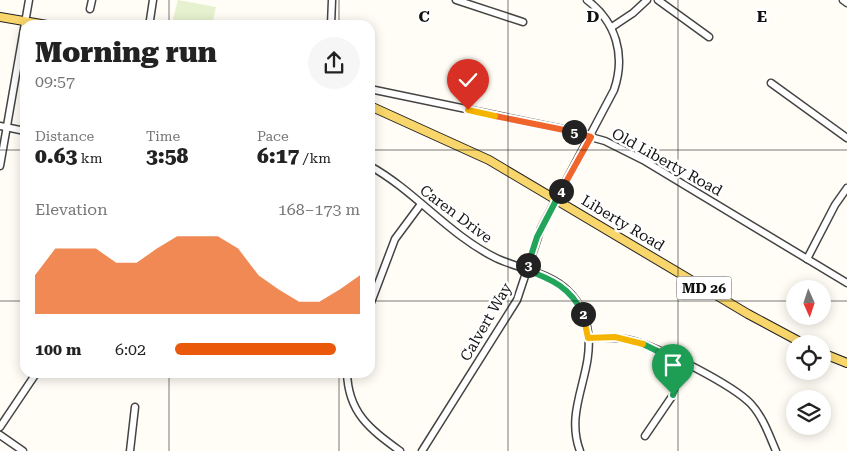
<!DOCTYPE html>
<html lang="en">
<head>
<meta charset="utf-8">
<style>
	:root { --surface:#fff; --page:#f6f6f6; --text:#222; --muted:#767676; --accent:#ea580c }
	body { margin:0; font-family:"Roboto Serif",serif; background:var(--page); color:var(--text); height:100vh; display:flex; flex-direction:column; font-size:19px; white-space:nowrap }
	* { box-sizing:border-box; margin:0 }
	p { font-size:16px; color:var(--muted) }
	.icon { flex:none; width:28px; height:28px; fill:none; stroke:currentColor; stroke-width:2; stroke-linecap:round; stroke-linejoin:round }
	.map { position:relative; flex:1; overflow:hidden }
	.drawer { position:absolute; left:20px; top:20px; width:355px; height:358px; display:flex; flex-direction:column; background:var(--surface); border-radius:15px; box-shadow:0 2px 12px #0003 }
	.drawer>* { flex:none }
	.needle { width:32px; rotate:177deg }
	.tools { position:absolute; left:786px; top:280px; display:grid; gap:10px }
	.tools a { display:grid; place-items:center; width:45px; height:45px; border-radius:50%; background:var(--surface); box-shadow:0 2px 12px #0003; font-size:25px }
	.pin { position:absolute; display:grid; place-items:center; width:42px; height:42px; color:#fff; margin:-51px -21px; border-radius:50% 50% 50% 0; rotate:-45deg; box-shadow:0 0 5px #0007 }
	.pin .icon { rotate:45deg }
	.km { position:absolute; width:25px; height:25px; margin:-12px; border-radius:50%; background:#222; color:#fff; font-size:14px; line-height:25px; text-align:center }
	.round { display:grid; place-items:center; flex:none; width:52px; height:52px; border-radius:26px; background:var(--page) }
	.head { display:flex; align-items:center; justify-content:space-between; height:85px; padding:0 15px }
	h1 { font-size:28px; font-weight:800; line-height:38px }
	.stats { display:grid; grid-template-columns:repeat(3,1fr); gap:8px; height:85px; padding:5px 15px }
	.stats div { display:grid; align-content:center }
	.stats b { font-size:21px; font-weight:800 }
	.stats small { font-size:14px; font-weight:400 }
	.stats p { font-size:14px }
	.chart { height:140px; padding:10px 15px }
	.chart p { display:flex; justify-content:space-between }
	.chart svg { width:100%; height:90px; margin-top:5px; fill:var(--accent); opacity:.7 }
	ul { padding:0 15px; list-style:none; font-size:16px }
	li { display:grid; grid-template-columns:80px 60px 1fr; align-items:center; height:38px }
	li i { height:12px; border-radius:6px; background:var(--accent) }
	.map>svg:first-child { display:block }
	.pitch { fill:#e6f2cf }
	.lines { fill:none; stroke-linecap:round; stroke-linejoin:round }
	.minor-casing { stroke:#444; stroke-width:9 }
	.major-casing { stroke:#222; stroke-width:10 }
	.minor { stroke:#fff; stroke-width:6 }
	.major { stroke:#f9d66b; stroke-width:8 }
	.split-1-casing { stroke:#fff; stroke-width:10 }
	.split-2-casing { stroke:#fff; stroke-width:10 }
	.split-3-casing { stroke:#fff; stroke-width:10 }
	.split-4-casing { stroke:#fff; stroke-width:10 }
	.split-5-casing { stroke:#fff; stroke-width:10 }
	.split-6-casing { stroke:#fff; stroke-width:10 }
	.split-7-casing { stroke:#fff; stroke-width:10 }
	.split-1 { stroke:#22a559; stroke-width:6 }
	.split-2 { stroke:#f5b400; stroke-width:6 }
	.split-3 { stroke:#22a559; stroke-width:6 }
	.split-4 { stroke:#22a559; stroke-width:6 }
	.split-5 { stroke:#f0652b; stroke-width:6 }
	.split-6 { stroke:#f0652b; stroke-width:6 }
	.split-7 { stroke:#f5b400; stroke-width:6 }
	.grid { fill:none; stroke:#111; stroke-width:1; stroke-opacity:0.55 }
	.labels { text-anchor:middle; stroke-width:5; stroke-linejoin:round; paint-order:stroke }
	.shield { fill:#fff; stroke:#585858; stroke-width:1 }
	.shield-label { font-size:14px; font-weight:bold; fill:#111 }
	.street-label { font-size:15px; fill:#111; stroke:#fff }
	.grid-label { font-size:16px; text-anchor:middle; font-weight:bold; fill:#111; stroke:#fff; stroke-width:5; stroke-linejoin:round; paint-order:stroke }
</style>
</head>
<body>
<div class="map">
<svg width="847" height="451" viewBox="0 0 847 451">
	<rect width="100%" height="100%" fill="#fffdf5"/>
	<path class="pitch" d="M 178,0 L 216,7 L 212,25 L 172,23 Z"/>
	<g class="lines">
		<defs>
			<g id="minor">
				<path d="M 456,0 L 523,22"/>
				<path d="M 658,0 L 709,37"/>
				<path d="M 843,0 L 847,3"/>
				<path d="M 90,9 L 92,0"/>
				<path d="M 150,20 L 153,0"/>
				<path d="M 331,25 L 332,0"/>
				<path d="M 612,27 L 633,13 L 647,0"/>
				<path d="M 771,83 L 847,138"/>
				<path d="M 370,89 L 562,129 L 605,141 L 643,160 L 847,283"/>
				<path d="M 0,126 L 25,131"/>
				<path d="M 0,166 L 29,0"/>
				<path d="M 370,166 C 415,191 449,235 496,258 C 519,269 549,272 568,291 C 579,301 586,317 588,332 C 594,374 564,409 580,451"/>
				<path d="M 807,259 L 835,205 L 847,188"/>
				<path d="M 370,305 L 395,239 L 421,204"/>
				<path d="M 588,338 C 604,337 619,337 634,341 C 660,348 733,385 751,404 C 763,417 769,435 776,451"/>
				<path d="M 347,372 C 348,413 370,429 400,451"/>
				<path d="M 0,427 L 37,372"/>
				<path d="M 0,435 L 23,451"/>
				<path d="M 645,436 L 673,395 L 686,365"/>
				<path d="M 130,451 L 135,407"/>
				<path d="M 422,451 L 517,300 L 541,228 L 614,90 C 626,55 616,22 587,0"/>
			</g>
			<g id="major">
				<path d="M 0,17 L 47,25"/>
				<path d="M 370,106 L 489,160 L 748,314 L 804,344"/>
				<path d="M 822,353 L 847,363"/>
			</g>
		</defs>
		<use href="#minor" class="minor-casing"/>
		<use href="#major" class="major-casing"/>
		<use href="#minor" class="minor"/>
		<use href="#major" class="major"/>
	</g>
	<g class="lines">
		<defs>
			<path id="split-1" d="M 643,344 L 686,365 L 673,395"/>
			<path id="split-2" d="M 583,314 L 588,338 L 615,337 L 643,344"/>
			<path id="split-3" d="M 528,265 L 526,270 C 552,279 571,288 583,314"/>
			<path id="split-4" d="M 528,265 L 537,237 L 561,191"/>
			<path id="split-5" d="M 561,191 L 591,137 L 574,132"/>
			<path id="split-6" d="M 495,116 L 574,132"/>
			<path id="split-7" d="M 468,110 L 495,116"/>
		</defs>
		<use href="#split-1" class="split-1-casing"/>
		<use href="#split-2" class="split-2-casing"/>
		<use href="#split-3" class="split-3-casing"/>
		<use href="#split-4" class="split-4-casing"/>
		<use href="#split-5" class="split-5-casing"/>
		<use href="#split-6" class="split-6-casing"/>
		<use href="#split-7" class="split-7-casing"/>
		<use href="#split-1" class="split-1"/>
		<use href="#split-2" class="split-2"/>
		<use href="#split-3" class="split-3"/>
		<use href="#split-4" class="split-4"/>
		<use href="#split-5" class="split-5"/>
		<use href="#split-6" class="split-6"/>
		<use href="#split-7" class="split-7"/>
	</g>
	<path class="grid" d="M 169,0 L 169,25M 339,0 L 339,25M 508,0 L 508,451M 678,0 L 678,451M 0,150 L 25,150M 370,150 L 847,150M 0,301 L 25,301M 370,301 L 795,301M 822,301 L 847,301M 169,372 L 169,451M 339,372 L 339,451"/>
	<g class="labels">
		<rect class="shield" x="676.5" y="276.5" width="55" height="23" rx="4"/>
		<g class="shield-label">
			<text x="704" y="293">MD 26</text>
		</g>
		<g class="street-label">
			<text transform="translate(667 162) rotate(29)" y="5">Old Liberty Road</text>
			<text transform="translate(456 214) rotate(37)" y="5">Caren Drive</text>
			<text transform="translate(623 223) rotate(31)" y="5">Liberty Road</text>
			<text transform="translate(486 322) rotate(-60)" y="5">Calvert Way</text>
		</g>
	</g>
	<g class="grid-label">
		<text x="424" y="22">C</text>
		<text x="593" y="22">D</text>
		<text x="762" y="22">E</text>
	</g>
</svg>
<div class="tools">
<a><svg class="needle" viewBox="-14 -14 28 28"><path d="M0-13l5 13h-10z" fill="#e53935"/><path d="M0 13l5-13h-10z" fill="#767676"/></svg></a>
<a><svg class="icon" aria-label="locate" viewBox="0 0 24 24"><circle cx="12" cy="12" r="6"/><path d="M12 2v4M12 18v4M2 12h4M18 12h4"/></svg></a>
<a><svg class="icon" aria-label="layers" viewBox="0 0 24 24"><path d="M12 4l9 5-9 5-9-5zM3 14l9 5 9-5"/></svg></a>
</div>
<div class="pin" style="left:673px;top:395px;background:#1e9e55"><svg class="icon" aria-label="arrive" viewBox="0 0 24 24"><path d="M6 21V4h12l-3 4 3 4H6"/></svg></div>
<div class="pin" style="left:468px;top:110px;background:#d93025"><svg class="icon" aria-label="check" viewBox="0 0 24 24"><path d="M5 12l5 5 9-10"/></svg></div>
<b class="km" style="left:583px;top:314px">2</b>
<b class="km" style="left:528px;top:265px">3</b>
<b class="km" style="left:561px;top:191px">4</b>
<b class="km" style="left:574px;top:132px">5</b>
<section class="drawer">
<div class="head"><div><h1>Morning run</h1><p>09:57</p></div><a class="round"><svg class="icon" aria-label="share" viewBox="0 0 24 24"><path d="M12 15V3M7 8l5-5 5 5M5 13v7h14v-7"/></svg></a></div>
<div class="stats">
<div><p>Distance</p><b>0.63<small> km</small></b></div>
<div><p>Time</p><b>3:58</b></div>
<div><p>Pace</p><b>6:17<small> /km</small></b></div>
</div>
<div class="chart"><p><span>Elevation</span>168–173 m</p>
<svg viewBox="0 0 160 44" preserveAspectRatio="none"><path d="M0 44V25L10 12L20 12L30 12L40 19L50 19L60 12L70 6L80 6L90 6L100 12L110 25L120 32L130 38L140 38L150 32L160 25V44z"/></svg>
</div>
<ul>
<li><b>100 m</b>6:02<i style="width:87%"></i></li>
</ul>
</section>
</div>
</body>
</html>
